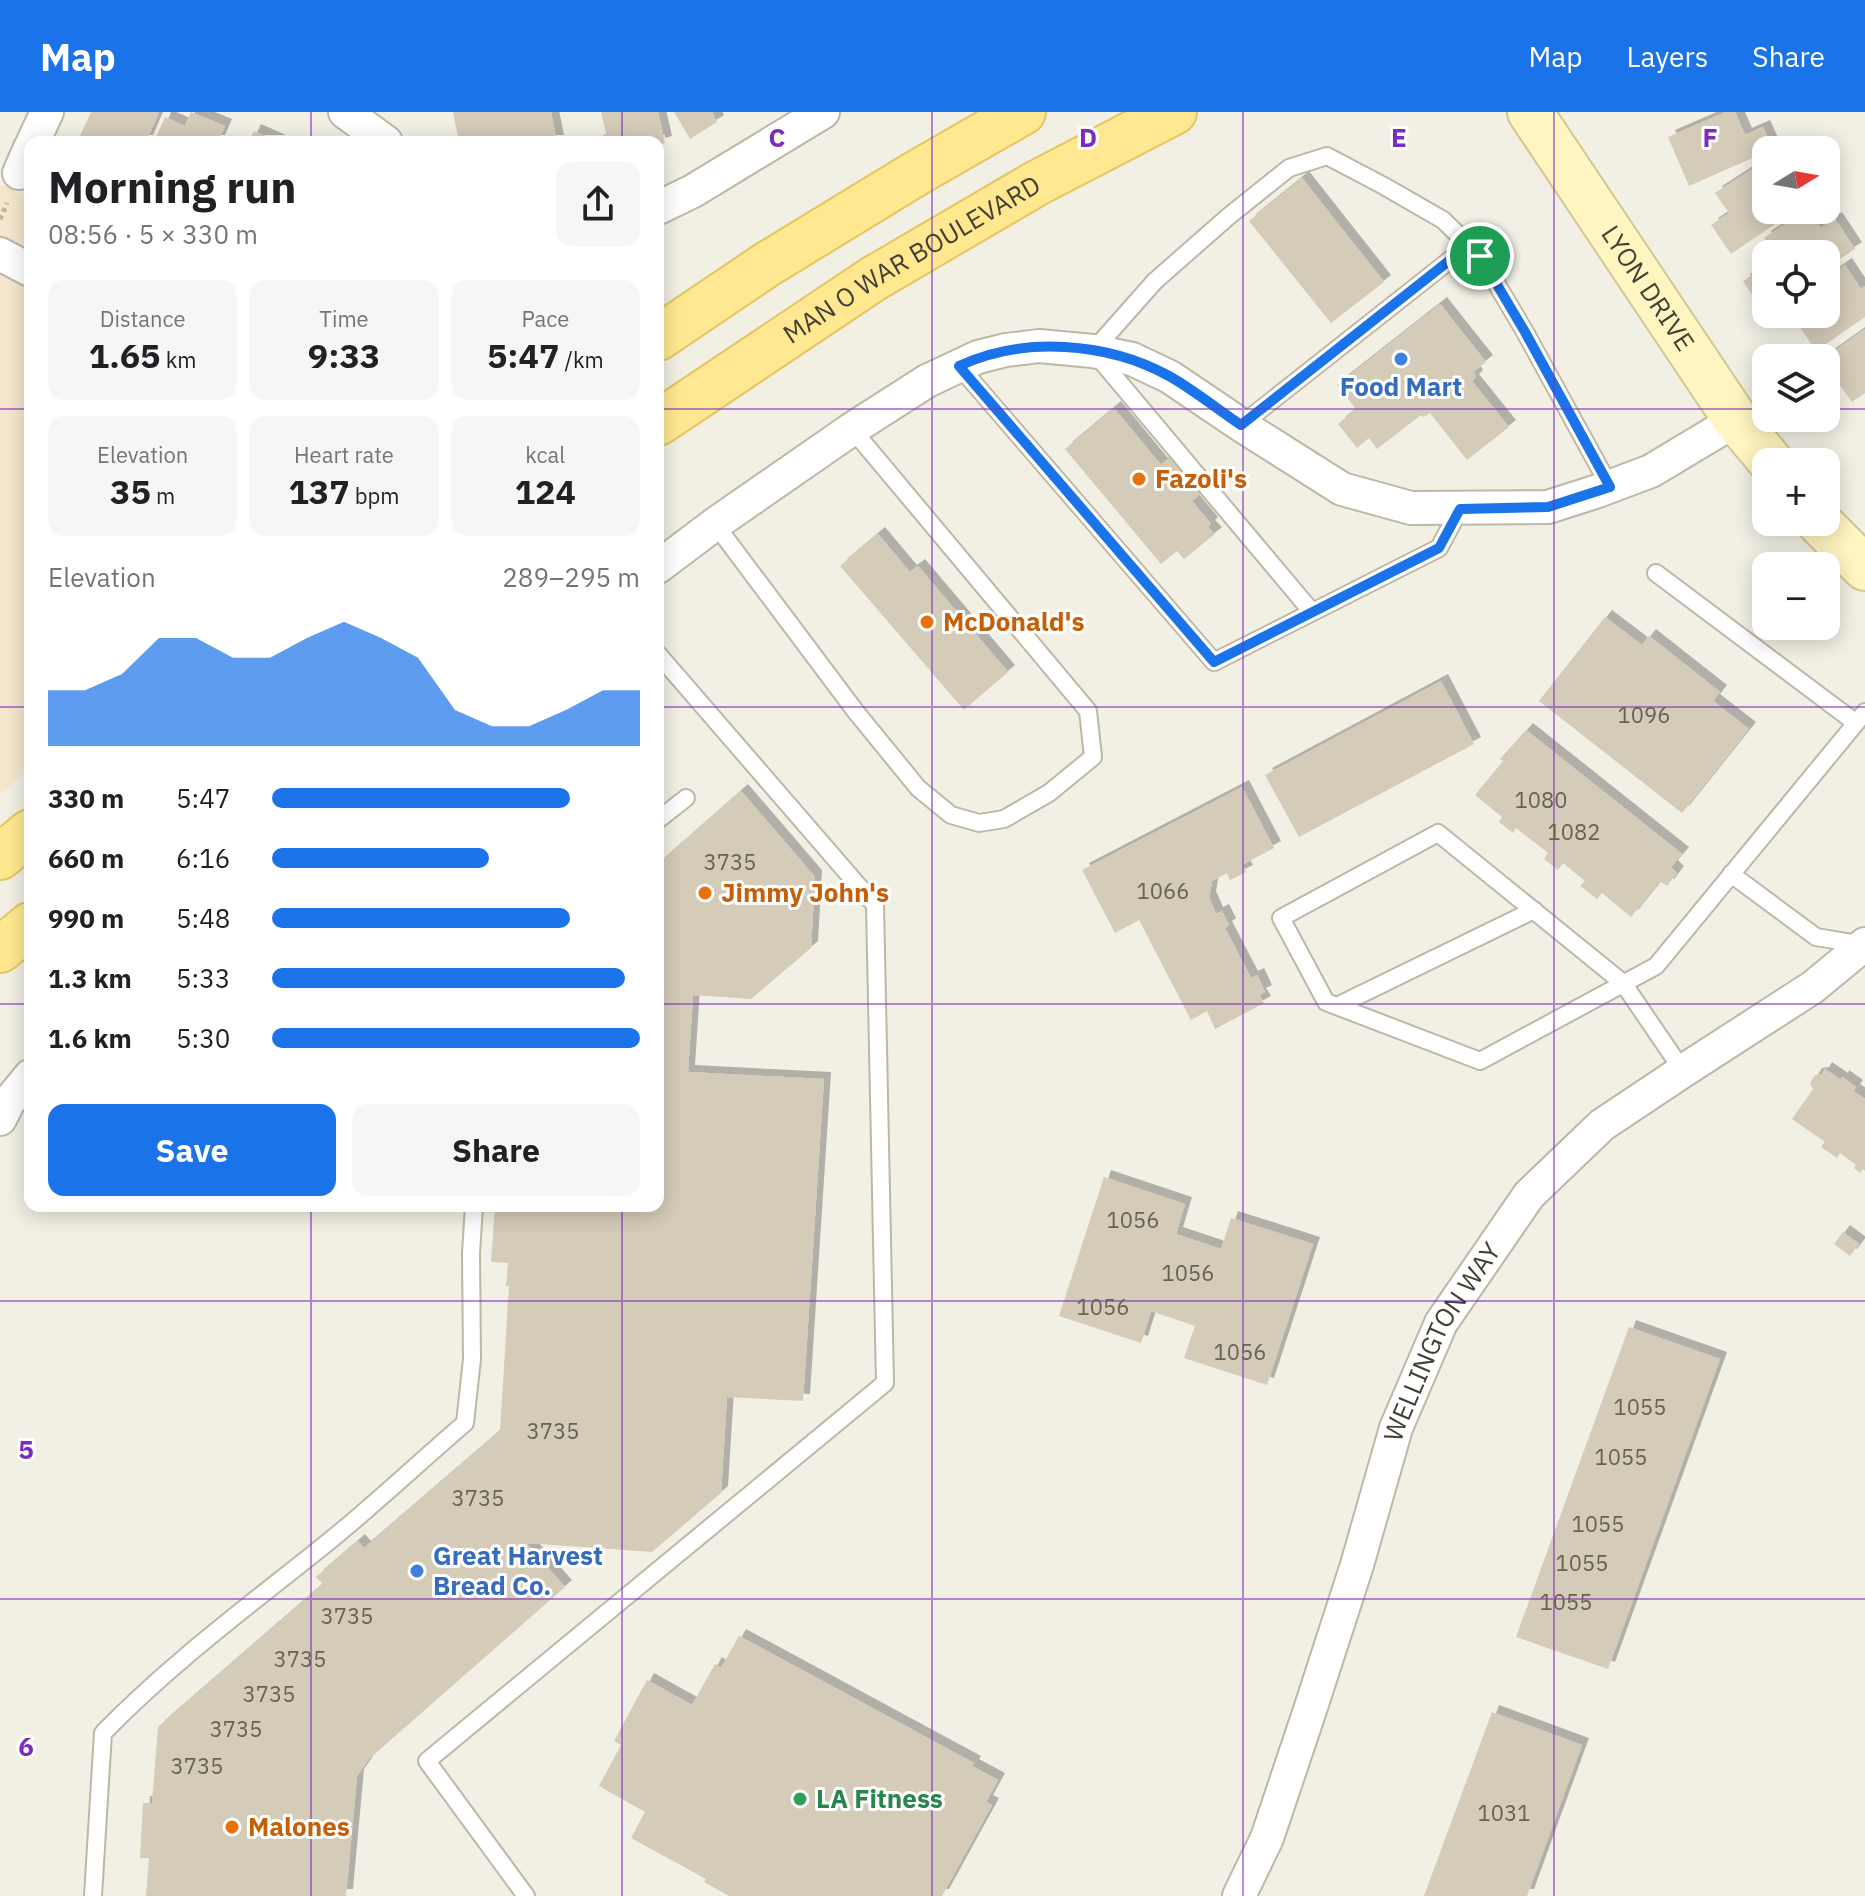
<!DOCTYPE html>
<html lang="en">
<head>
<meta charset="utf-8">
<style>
	:root { --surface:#fff; --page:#f6f6f6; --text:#202124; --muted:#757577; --accent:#1a73e8 }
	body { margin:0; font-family:"IBM Plex Sans",sans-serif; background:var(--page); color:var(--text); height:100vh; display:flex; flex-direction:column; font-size:30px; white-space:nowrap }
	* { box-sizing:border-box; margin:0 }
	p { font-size:26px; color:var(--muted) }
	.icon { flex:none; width:44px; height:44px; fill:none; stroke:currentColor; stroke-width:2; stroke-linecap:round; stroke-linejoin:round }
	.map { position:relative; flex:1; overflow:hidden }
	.side { position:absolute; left:24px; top:24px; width:640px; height:1076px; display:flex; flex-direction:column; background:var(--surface); border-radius:16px; box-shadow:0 4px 20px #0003 }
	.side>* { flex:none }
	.needle { width:52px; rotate:79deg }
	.buttons { position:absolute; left:1752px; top:24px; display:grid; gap:16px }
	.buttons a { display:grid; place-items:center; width:88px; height:88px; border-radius:16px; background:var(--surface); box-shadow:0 4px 20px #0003; font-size:40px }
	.pin { position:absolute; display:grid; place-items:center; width:68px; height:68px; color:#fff; margin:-34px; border:4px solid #fff; border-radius:50%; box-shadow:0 2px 8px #0007 }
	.round { display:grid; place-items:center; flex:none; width:84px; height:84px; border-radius:16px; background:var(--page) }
	.head { display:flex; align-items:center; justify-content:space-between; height:136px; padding:0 24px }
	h1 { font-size:44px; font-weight:800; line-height:60px }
	.figures { display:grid; grid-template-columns:repeat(3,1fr); gap:12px; height:136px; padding:8px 24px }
	.figures div { display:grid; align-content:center; border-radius:16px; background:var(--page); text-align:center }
	.figures b { font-size:34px; font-weight:800 }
	.figures small { font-size:22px; font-weight:400 }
	.figures p { font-size:22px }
	.chart { height:224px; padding:16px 24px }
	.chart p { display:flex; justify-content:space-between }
	.chart svg { width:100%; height:144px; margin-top:8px; fill:var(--accent); opacity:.7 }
	.action { display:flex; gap:16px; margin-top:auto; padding:16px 24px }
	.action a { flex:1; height:92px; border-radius:16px; background:var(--accent); color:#fff; font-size:32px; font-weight:800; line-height:92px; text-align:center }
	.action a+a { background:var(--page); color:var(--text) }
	ul { padding:0 24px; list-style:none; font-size:26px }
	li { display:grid; grid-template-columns:128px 96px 1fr; align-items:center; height:60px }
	li i { height:20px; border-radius:10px; background:var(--accent) }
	header { display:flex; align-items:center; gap:48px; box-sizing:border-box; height:112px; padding:0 40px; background:var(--accent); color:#fff }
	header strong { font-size:38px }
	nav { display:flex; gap:44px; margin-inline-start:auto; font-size:28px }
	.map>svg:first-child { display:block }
	.commercial { fill:#f5e7ce }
	.building { fill:#d4cbb9; filter:url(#shadow) }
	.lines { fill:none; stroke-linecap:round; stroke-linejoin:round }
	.lane-casing { stroke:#beb7a6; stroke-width:20 }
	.street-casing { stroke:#beb7a6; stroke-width:36 }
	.secondary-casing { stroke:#d3c693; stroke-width:48 }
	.primary-casing { stroke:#e4c660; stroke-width:48 }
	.path { stroke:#bfb498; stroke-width:5; stroke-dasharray:4 4; stroke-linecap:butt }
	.lane { stroke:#fff; stroke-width:16 }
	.street { stroke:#fff; stroke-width:32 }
	.secondary { stroke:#fff5c1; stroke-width:44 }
	.primary { stroke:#ffe890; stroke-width:44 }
	.route-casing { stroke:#fff; stroke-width:16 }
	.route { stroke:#1a73e8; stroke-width:10 }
	.grid { fill:none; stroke:#7b2cbf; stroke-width:2; stroke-opacity:0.55 }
	.shop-dot { fill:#3f7fe0; stroke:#fff; stroke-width:3 }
	.food-dot { fill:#e8710a; stroke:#fff; stroke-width:3 }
	.leisure-dot { fill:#2e9e5b; stroke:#fff; stroke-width:3 }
	.labels { text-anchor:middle; stroke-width:6; stroke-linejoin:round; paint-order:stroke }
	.number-label { font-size:22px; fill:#686255 }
	.street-label { font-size:26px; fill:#443f34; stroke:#fff }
	.shop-label { font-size:26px; font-weight:bold; fill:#366cbe; stroke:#fff }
	.food-label { font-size:26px; font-weight:bold; fill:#c56008; stroke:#fff; text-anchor:start }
	.leisure-label { font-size:26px; font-weight:bold; fill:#27864d; stroke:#fff; text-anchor:start }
	.grid-label { font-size:26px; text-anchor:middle; font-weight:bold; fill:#7b2cbf; stroke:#fff; stroke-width:6; stroke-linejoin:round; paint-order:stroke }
</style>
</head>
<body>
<header>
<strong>Map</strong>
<nav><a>Map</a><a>Layers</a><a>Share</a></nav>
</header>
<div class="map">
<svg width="1865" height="1784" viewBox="0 0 1865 1784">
	<defs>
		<filter id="shadow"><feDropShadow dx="7" dy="-7" stdDeviation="0" flood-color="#0004"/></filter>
	</defs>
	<rect width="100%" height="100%" fill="#f2efe4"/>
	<path class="commercial" d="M 0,72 L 30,85 L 30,657 L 0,682 Z"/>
	<g class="building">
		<path d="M 91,0 L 159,0 L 146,30 L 77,30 Z"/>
		<path d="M 191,0 L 225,14 L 218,30 L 154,30 L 165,5 L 185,14 Z"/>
		<path d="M 453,0 L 551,0 L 557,30 L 459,30 Z"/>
		<path d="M 601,0 L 658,0 L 665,31 L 658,33 L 658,30 L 604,30 L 603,23 L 606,22 Z"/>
		<path d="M 674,0 L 712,0 L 717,10 L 690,27 Z"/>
		<path d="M 1726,0 L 1735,0 L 1745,23 L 1763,15 L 1773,37 L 1766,38 L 1766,40 L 1689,74 L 1668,25 Z"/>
		<path d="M 254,19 L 279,30 L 249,30 Z"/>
		<path d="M 1760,52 L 1766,61 L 1766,98 L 1796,98 L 1731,142 L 1711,113 L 1729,101 L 1715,81 Z"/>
		<path d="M 1302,66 L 1384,170 L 1331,211 L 1249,109 Z"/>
		<path d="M 1806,98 L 1808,98 L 1821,116 L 1835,107 L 1855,137 L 1826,156 L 1826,142 L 1775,142 L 1764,126 Z"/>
		<path d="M 1845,153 L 1861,177 L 1865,174 L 1865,205 L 1816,239 L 1791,202 L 1826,202 L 1826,166 Z"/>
		<path d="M 1766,154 L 1766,197 L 1763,199 L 1743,169 Z"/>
		<path d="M 1440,192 L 1486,250 L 1473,260 L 1476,265 L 1472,269 L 1509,315 L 1467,348 L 1430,301 L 1424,305 L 1421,303 L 1377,337 L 1369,326 L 1357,336 L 1338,312 L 1356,297 L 1337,273 Z"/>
		<path d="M 1865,217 L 1865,281 L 1852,290 L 1826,254 L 1826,245 Z"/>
		<path d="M 1114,296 L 1161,353 L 1169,346 L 1200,382 L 1192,389 L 1211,412 L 1208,415 L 1215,422 L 1184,447 L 1177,439 L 1161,452 L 1065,337 Z"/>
		<path d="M 878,422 L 910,460 L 918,454 L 1008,560 L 964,598 L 840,454 Z"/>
		<path d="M 1605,505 L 1642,533 L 1649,524 L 1720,580 L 1713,589 L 1749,617 L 1682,701 L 1539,589 Z"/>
		<path d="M 1441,569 L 1474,632 L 1299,725 L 1265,663 Z"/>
		<path d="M 1526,618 L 1682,742 L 1671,755 L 1677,761 L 1667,774 L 1660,769 L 1631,805 L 1602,781 L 1597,787 L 1580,774 L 1585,769 L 1563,751 L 1558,758 L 1544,747 L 1548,741 L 1516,716 L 1513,721 L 1499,710 L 1502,705 L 1475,683 L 1503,649 L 1500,647 Z"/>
		<path d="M 1242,675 L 1274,736 L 1242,753 L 1246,760 L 1230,768 L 1227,761 L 1212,769 L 1209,786 L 1216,802 L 1222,799 L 1229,813 L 1225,816 L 1251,866 L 1257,863 L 1265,880 L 1259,883 L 1264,891 L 1215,917 L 1207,899 L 1191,908 L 1139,808 L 1115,821 L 1082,758 Z"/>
		<path d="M 741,679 L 815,765 L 811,836 L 751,887 L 693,883 L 688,960 L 824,967 L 803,1289 L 727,1285 L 721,1381 L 652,1440 L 526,1431 L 565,1475 L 369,1647 L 357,1664 L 346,1784 L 146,1784 L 149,1746 L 140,1746 L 143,1691 L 152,1691 L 158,1615 L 323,1472 L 316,1465 L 358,1429 L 364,1436 L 500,1319 L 509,1174 L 506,1174 L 508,1151 L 491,1150 L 495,1094 L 658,1094 L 658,752 Z"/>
		<path d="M 1825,957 L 1841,968 L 1842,965 L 1856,975 L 1853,979 L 1865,987 L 1865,1059 L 1863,1057 L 1860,1061 L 1854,1056 L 1856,1053 L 1840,1041 L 1837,1046 L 1821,1035 L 1825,1030 L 1792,1007 L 1813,977 L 1810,971 L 1815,963 L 1822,962 Z"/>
		<path d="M 1104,1065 L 1185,1092 L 1176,1122 L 1221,1137 L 1231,1106 L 1313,1132 L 1267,1273 L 1184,1246 L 1195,1214 L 1151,1199 L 1141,1231 L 1059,1204 Z"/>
		<path d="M 1843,1120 L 1859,1132 L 1850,1144 L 1834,1132 Z"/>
		<path d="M 1629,1215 L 1720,1247 L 1608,1557 L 1516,1525 Z"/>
		<path d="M 739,1524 L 974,1651 L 972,1654 L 998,1668 L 986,1690 L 992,1693 L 942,1784 L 729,1784 L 704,1770 L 706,1767 L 631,1726 L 645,1700 L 599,1674 L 621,1633 L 614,1629 L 647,1568 L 692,1593 L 715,1552 L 721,1556 Z"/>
		<path d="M 1492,1600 L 1582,1633 L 1527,1784 L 1424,1784 Z"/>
	</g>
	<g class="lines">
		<defs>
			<g id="lane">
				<path d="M 959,254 L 1214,550 L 1439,436 L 1460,397"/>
				<path d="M 1241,313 L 1469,133"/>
				<path d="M 715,412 L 856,600 L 918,676 L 951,703 L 979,711 L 1004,707 L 1049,681 L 1093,645 L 1088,599 L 852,317"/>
				<path d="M 1656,461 L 1856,611"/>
				<path d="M 1312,500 L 1093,239 L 1155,169 L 1229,104 L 1289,56 L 1327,44 L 1384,74 L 1443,108 L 1480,144 L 1525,220 L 1610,375"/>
				<path d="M 658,708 L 686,686"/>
				<path d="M 1731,762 L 1816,825 L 1864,833"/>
				<path d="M 1337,894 L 1534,798"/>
				<path d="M 1683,959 L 1623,871 L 1438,721 L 1281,806 L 1326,890 L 1480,949 L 1656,854 L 1865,600"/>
				<path d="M 93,1784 L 103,1621 C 170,1552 247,1495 322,1435 C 371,1396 417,1352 465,1311 L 472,1247 L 471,1141 L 474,1094"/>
				<path d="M 526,1784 L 427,1649 L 885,1271 L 875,793 L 658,542"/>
			</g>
			<g id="street">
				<path d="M 345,0 L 386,30"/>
				<path d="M 33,30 L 47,0"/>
				<path d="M 19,61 L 30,36"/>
				<path d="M 658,96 L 693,79 L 823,0"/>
				<path d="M 0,142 L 30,158"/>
				<path d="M 658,455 L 715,412 L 852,317 L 927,269 L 978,245 L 1006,238 L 1039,234 L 1093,239 L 1132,247 L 1170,265 L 1241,313 L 1342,377 L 1411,396 L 1548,395 L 1598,379 L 1651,359 L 1736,308"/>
				<path d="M 0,1007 L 8,991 L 30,964"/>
				<path id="s1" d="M 1239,1784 L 1267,1726 L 1310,1598 L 1357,1453 L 1396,1316 L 1441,1211 L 1529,1083 L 1602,1013 L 1683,959 L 1813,875 L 1865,832"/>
			</g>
			<g id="secondary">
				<path id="s2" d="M 1530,0 L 1736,308 L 1771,350"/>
				<path d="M 1819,410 L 1865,456"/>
			</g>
			<g id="primary">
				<path d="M 658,226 L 766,153 L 915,62 L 1023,0"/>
				<path id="s3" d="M 658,311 L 873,167 L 1037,71 L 1174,0"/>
				<path d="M 0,745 L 30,720"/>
				<path d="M 0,838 L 30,813"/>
			</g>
		</defs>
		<use href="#lane" class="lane-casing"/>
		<use href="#street" class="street-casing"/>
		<use href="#secondary" class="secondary-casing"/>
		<use href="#primary" class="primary-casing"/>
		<path class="path" d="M 0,107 L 7,91"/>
		<use href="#lane" class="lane"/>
		<use href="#street" class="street"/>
		<use href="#secondary" class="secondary"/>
		<use href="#primary" class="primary"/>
	</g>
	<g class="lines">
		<defs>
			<path id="route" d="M 1469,133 L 1480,144 L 1525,220 L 1610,375 L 1548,395 L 1460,397 L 1439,436 L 1214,550 L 959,254 C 1023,224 1107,230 1169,264 C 1194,278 1217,297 1241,313 Z"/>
		</defs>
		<use href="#route" class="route-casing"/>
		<use href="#route" class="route"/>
	</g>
	<path class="grid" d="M 311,0 L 311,30M 622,0 L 622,30M 932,0 L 932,1784M 1243,0 L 1243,1784M 1554,0 L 1554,1784M 0,297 L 30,297M 658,297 L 1766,297M 1826,297 L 1865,297M 0,595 L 30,595M 658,595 L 1865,595M 0,892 L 30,892M 658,892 L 1865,892M 311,1094 L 311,1784M 622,1094 L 622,1784M 0,1189 L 1865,1189M 0,1487 L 1865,1487"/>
	<g class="shop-dot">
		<circle cx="1401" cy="247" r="8"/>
		<circle cx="417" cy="1459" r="8"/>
	</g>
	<g class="food-dot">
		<circle cx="1139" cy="367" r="8"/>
		<circle cx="927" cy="510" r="8"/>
		<circle cx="705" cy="781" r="8"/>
		<circle cx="232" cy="1715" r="8"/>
	</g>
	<circle class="leisure-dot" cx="800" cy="1687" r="8"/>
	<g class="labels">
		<g class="number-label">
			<text x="1644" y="611">1096</text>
			<text x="1541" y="696">1080</text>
			<text x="1574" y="728">1082</text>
			<text x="730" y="758">3735</text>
			<text x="1163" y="787">1066</text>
			<text x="1133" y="1116">1056</text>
			<text x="1188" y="1169">1056</text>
			<text x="1103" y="1203">1056</text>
			<text x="1240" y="1248">1056</text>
			<text x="1640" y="1303">1055</text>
			<text x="553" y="1327">3735</text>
			<text x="1621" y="1353">1055</text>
			<text x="478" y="1394">3735</text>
			<text x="1598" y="1420">1055</text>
			<text x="1582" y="1459">1055</text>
			<text x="1566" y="1498">1055</text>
			<text x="347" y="1512">3735</text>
			<text x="300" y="1555">3735</text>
			<text x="269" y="1590">3735</text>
			<text x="236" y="1625">3735</text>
			<text x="197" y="1662">3735</text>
			<text x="1504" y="1709">1031</text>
		</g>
		<g class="street-label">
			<text dy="9" stroke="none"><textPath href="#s3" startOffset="302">MAN O WAR BOULEVARD</textPath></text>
			<text dy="9" stroke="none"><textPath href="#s2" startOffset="212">LYON DRIVE</textPath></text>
			<text dy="9" stroke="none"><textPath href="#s1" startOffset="592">WELLINGTON WAY</textPath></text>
		</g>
		<g class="shop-label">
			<text x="1401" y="284">Food Mart</text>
			<text x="433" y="1453" text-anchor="start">Great Harvest<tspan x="433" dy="30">Bread Co.</tspan></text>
		</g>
		<g class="food-label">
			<text x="1155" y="376">Fazoli's</text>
			<text x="943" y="519">McDonald's</text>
			<text x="721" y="790">Jimmy John's</text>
			<text x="248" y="1724">Malones</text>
		</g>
		<g class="leisure-label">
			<text x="816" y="1696">LA Fitness</text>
		</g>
	</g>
	<g class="grid-label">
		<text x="777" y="35">C</text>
		<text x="1088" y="35">D</text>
		<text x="1399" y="35">E</text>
		<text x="1710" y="35">F</text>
		<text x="26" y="1347">5</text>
		<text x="26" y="1644">6</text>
	</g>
</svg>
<div class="buttons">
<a><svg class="needle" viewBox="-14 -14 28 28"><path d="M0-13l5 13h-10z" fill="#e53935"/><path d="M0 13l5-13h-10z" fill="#757577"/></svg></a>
<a><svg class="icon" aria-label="locate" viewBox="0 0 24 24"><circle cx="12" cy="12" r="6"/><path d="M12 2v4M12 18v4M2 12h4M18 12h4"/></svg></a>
<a><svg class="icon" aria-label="layers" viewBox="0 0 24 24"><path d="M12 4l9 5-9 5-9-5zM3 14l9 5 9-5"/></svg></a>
<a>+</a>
<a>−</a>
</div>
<div class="pin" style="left:1480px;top:144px;background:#1e9e55"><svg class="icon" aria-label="arrive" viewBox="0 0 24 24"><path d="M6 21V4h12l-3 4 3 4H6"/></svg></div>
<section class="side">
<div class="head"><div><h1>Morning run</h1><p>08:56 · 5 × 330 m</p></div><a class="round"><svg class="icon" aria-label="share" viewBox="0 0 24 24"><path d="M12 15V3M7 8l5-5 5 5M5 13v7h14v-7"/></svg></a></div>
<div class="figures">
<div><p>Distance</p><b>1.65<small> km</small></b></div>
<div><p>Time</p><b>9:33</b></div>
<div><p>Pace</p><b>5:47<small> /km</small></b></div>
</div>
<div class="figures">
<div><p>Elevation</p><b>35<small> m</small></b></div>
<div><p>Heart rate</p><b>137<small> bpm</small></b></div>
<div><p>kcal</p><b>124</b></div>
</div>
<div class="chart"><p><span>Elevation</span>289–295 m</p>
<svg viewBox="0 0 160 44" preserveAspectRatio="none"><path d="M0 44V27L10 27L20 22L30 11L40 11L50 17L60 17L70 11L80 6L90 11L100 17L110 33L120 38L130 38L140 33L150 27L160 27V44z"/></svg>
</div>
<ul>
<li><b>330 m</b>5:47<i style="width:81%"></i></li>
<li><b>660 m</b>6:16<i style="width:59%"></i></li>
<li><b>990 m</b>5:48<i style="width:81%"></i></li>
<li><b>1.3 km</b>5:33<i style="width:96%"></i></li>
<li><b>1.6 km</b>5:30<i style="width:100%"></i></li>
</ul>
<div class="action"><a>Save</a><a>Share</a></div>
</section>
</div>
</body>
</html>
